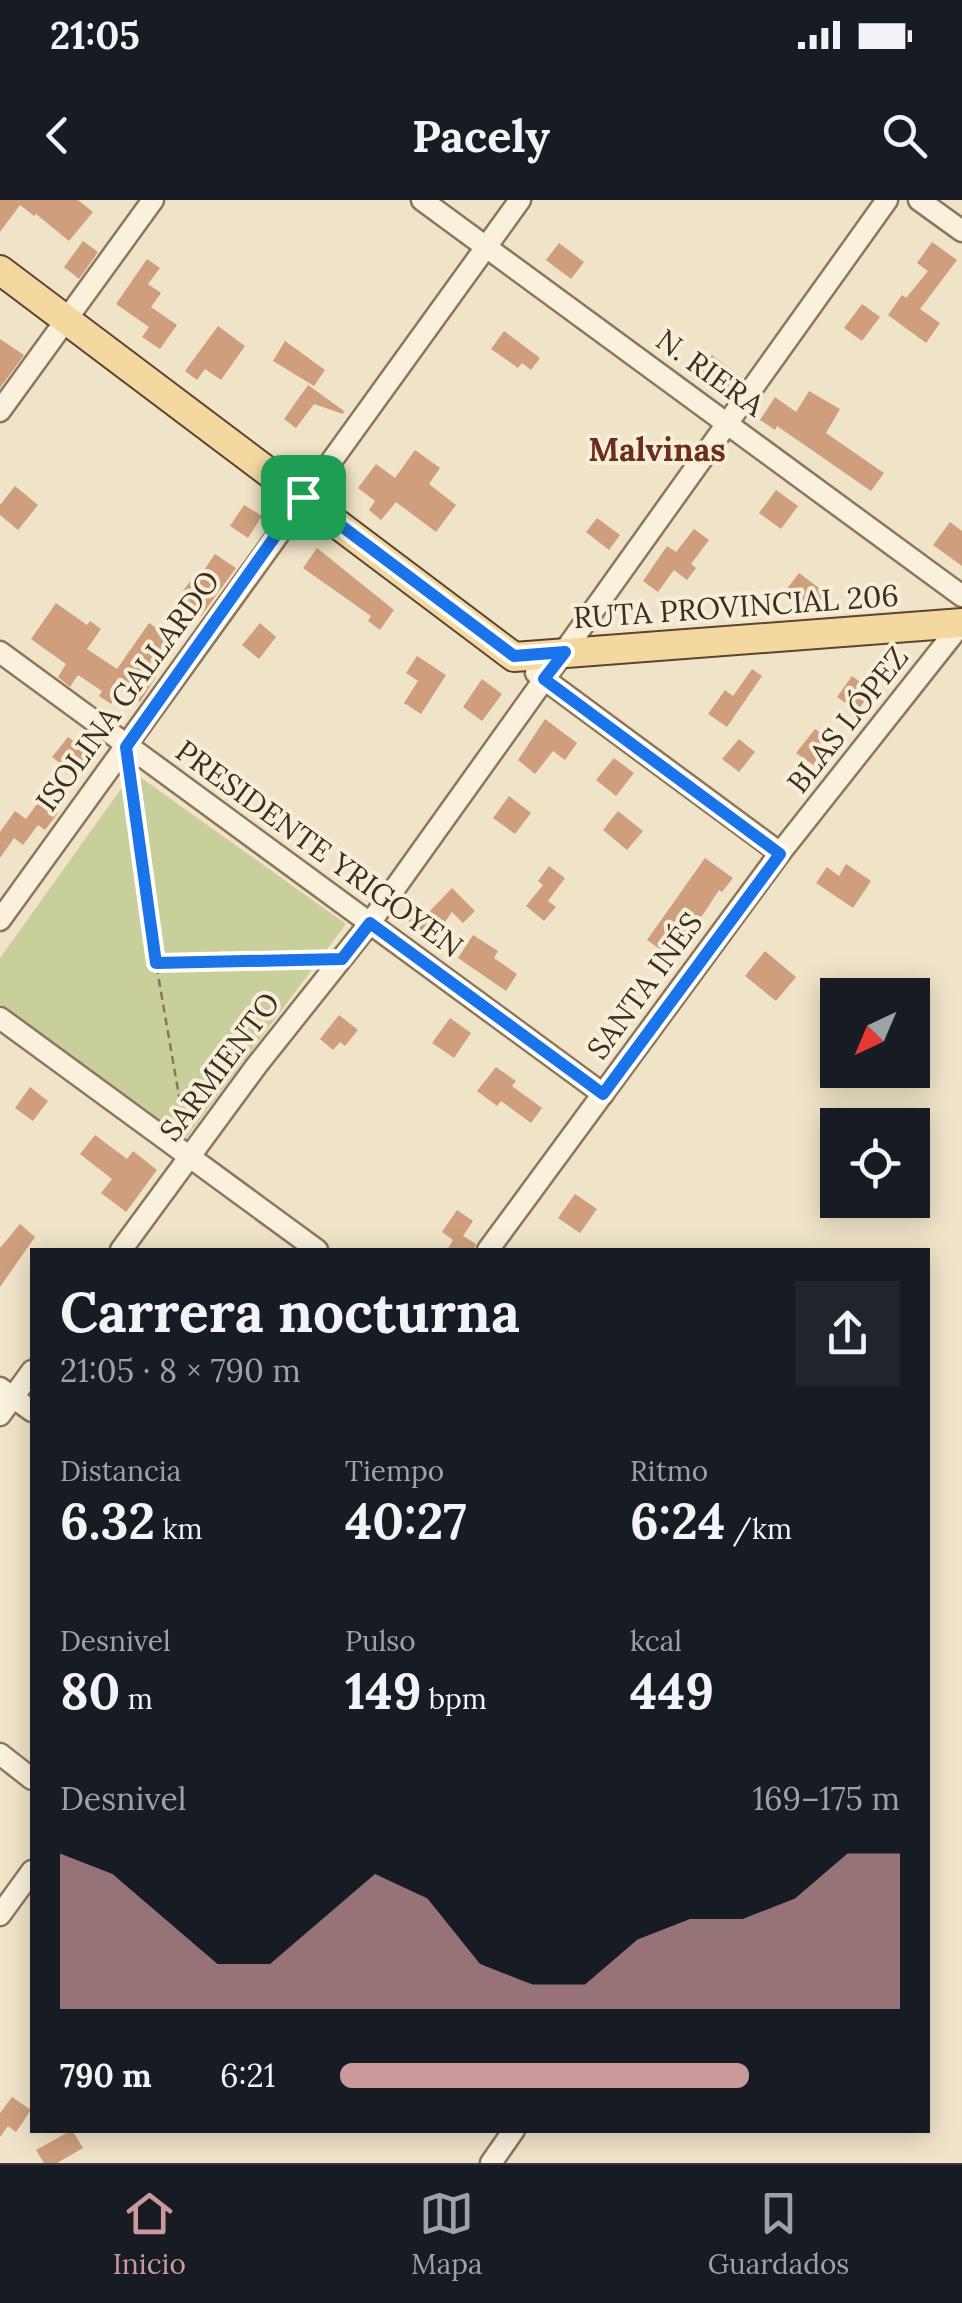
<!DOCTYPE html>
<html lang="es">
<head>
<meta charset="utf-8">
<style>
	:root { --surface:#171b24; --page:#20242c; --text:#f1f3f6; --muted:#9ea1a6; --line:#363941; --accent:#cc999b }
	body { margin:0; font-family:Lora,serif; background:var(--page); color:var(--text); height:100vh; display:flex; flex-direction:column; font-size:38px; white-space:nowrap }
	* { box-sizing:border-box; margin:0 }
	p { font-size:32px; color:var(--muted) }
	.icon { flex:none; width:55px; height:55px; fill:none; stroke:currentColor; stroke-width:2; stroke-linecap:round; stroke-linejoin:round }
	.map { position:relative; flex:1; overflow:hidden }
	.sheet { position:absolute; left:30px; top:1048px; width:900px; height:885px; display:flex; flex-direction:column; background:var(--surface); border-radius:0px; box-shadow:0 5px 25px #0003 }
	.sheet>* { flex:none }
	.needle { width:65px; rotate:224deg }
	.fabs { position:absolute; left:820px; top:778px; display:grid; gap:20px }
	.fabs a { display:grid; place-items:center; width:110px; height:110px; border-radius:0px; background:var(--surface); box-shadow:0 5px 25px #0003; font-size:50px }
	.pin { position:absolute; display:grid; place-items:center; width:85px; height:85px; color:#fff; margin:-42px; border-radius:20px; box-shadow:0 5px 15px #0006 }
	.round { display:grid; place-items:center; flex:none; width:105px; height:105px; border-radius:0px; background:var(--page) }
	.head { display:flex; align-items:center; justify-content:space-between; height:170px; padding:0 30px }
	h1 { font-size:55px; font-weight:700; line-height:75px }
	.stats { display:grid; grid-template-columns:repeat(3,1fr); gap:15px; height:170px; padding:10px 30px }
	.stats div { display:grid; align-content:center }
	.stats b { font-size:50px; font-weight:700 }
	.stats small { font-size:28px; font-weight:400 }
	.stats p { font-size:28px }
	.chart { height:280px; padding:20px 30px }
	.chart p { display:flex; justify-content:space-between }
	.chart svg { width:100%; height:180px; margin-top:10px; fill:var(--accent); opacity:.7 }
	ul { padding:0 30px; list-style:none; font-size:32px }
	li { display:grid; grid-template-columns:160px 120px 1fr; align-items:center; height:75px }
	li i { height:25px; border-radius:12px; background:var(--accent) }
	.status { display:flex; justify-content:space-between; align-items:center; height:70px; padding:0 50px; background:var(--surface); direction:ltr }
	.status svg { height:28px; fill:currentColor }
	header { display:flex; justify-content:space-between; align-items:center; height:130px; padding:0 30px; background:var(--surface); font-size:45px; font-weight:700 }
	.tabs { display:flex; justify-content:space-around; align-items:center; height:140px; border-top:2px solid var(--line); background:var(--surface); font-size:28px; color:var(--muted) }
	.tabs a { display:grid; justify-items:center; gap:5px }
	.tabs .selected { color:var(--accent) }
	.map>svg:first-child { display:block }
	.green { fill:#c9cf9b }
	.building { fill:#cf9f7d }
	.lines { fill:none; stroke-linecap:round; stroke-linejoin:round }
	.minor-casing { stroke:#8d765c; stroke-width:25 }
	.major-casing { stroke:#5b4430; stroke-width:32 }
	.path { stroke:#8d765c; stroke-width:2.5; stroke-dasharray:8 5; stroke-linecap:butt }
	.minor { stroke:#faf1dc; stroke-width:20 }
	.major { stroke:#f3d9a0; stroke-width:28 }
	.route-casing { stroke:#fff; stroke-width:20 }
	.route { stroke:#1a73e8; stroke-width:12 }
	.labels { text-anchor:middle; stroke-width:8; stroke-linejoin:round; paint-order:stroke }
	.street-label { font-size:30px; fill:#3d2e20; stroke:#f7eed8 }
	.neighbourhood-label { font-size:32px; font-weight:bold; fill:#6b2e1e; stroke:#f7eed8 }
</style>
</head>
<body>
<div class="status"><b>21:05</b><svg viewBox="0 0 49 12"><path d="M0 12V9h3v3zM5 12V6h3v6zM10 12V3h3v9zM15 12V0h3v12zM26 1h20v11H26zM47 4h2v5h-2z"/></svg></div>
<header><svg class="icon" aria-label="back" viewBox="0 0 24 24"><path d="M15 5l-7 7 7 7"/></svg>Pacely<svg class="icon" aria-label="search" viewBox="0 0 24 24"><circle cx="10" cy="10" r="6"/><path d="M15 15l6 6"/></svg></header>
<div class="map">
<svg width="962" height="1963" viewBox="0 0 962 1963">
	<rect width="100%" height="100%" fill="#f0e4c8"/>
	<path class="green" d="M 133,572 L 346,724 L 186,938 L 0,804 L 0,758 Z"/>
	<g class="building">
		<path d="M 0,0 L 78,0 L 93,12 L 69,41 L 36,14 L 34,16 L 20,5 L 0,32 Z"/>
		<path d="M 83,41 L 98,52 L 79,79 L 64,67 Z"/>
		<path d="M 932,42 L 957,60 L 920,109 L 940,123 L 926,143 L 888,115 L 902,95 L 906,98 L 928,71 L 917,63 Z"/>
		<path d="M 559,43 L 584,62 L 571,79 L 546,60 Z"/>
		<path d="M 147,59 L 160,68 L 148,84 L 161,93 L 151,107 L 177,125 L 160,149 L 142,137 L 149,127 L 116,104 Z"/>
		<path d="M 862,104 L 880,117 L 862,141 L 844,128 Z"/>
		<path d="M 218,126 L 245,146 L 221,180 L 205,169 L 197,180 L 185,171 Z"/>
		<path d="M 504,131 L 540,158 L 531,170 L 522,163 L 518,168 L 491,149 Z"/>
		<path d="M 0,139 L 24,155 L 0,188 Z"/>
		<path d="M 285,141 L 325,170 L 314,186 L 273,161 Z"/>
		<path d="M 712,155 L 742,178 L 726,201 L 695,177 Z"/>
		<path d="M 308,185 L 344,211 L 343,214 L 314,204 L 296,228 L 284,219 Z"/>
		<path d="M 809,191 L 840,209 L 826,233 L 884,273 L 871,291 L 777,226 L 775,230 L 760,220 L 775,197 L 796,212 Z"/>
		<path d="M 415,250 L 440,268 L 429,284 L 456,305 L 436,332 L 396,302 L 381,320 L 369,310 L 375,301 L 358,288 L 376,264 L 395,278 Z"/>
		<path d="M 15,286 L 38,305 L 18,330 L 0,315 L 0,305 Z"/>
		<path d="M 776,290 L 798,306 L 781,329 L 759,313 Z"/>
		<path d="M 244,305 L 262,316 L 248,338 L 230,326 Z"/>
		<path d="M 597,318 L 620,335 L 609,350 L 586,332 Z"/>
		<path d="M 950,322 L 962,331 L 962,366 L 933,345 Z"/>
		<path d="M 694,329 L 709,340 L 691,364 L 696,368 L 687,380 L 674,370 L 658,392 L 643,381 L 667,346 L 676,352 Z"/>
		<path d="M 317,348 L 394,410 L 380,430 L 368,421 L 371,416 L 303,368 Z"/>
		<path d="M 215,354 L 236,368 L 201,416 L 177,399 L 191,380 L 195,383 Z"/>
		<path d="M 799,373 L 827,394 L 814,411 L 786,390 Z"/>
		<path d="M 56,403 L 87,425 L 90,421 L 101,429 L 87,449 L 117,469 L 149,423 L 169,437 L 146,470 L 156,477 L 140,502 L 121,489 L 111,504 L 99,496 L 102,491 L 78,475 L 70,487 L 58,477 L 66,464 L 31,439 Z"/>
		<path d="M 260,423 L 276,437 L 259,459 L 242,445 Z"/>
		<path d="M 417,456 L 446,475 L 421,514 L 404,503 L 418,481 L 406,473 Z"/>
		<path d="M 752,469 L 762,476 L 727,527 L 708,514 L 725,490 L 733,496 Z"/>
		<path d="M 852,476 L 872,491 L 857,511 L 837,497 Z"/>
		<path d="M 482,479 L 502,494 L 482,521 L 463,507 Z"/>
		<path d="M 545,519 L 577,543 L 565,560 L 553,551 L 535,574 L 518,560 Z"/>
		<path d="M 815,529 L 826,537 L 816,551 L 822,556 L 815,566 L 796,553 Z"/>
		<path d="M 68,537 L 89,553 L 73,573 L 52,557 Z"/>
		<path d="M 739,539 L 755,552 L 739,572 L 722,559 Z"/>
		<path d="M 614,558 L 634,573 L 616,596 L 596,580 Z"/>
		<path d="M 509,596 L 531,613 L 515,634 L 493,618 Z"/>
		<path d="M 40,600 L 58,613 L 45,630 L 38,625 L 23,645 L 14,638 L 0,658 L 0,632 L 15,611 L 26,619 Z"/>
		<path d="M 618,611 L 643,631 L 627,650 L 603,630 Z"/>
		<path d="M 705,658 L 733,678 L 722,692 L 719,690 L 674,759 L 647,740 Z"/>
		<path d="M 846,664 L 871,681 L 853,708 L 816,683 L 827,667 L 839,676 Z"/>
		<path d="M 549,666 L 565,678 L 548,701 L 556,707 L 544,721 L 526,706 L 543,685 L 538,681 Z"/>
		<path d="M 452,688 L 475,711 L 463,723 L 452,712 L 433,739 L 408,721 L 419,705 L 429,712 Z"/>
		<path d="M 473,735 L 498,751 L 494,758 L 517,774 L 506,791 L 458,758 Z"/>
		<path d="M 765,751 L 796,777 L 776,801 L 745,776 Z"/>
		<path d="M 339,815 L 358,830 L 345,846 L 340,842 L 333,850 L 320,839 Z"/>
		<path d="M 450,818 L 471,833 L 454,858 L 432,843 Z"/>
		<path d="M 496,867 L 516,881 L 512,886 L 542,908 L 531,923 L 501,901 L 497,906 L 477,891 Z"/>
		<path d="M 30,887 L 48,901 L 33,921 L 15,908 Z"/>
		<path d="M 95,935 L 127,959 L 133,951 L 157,970 L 126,1012 L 101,993 L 112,979 L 80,954 Z"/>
		<path d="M 575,994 L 597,1009 L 580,1033 L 558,1018 Z"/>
		<path d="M 457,1010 L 473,1021 L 463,1036 L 476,1044 L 474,1050 L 447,1050 L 453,1040 L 442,1032 Z"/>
		<path d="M 20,1024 L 35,1037 L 0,1087 L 0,1048 Z"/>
		<path d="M 12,1897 L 31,1910 L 16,1932 L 8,1926 L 0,1937 L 0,1913 Z"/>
		<path d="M 72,1930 L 83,1948 L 57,1963 L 44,1963 L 36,1950 Z"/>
	</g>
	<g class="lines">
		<defs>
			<g id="minor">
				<path d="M 422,0 L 962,396"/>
				<path d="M 919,0 L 962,31"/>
				<path d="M 0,211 L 153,0"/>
				<path d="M 0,452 L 603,894"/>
				<path d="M 536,473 L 780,653"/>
				<path d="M 0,720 L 520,0"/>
				<path d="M 0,818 L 317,1050"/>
				<path d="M 121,1050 L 257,865 L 370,723 L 887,0"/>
				<path d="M 488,1050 L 780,653 L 962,423"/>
				<path d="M 0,1188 L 32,1211"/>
				<path d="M 0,1215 L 32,1171"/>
				<path d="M 0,1554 L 32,1579"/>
				<path d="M 0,1715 L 32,1671"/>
				<path d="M 491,1963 L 514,1930"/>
			</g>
			<path id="major" d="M 0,70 L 514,457 L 962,423"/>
		</defs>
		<use href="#minor" class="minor-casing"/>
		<use href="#major" class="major-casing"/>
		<g class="path">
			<path d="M 130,573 L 156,763 L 185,931"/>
			<path d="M 159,763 L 316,760"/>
		</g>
		<use href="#minor" class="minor"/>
		<use href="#major" class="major"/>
	</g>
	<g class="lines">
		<defs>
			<path id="route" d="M 303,297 L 514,456 L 565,452 L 544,479 L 780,654 L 603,894 L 370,723 L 342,759 L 156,763 L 126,547 Z"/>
		</defs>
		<use href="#route" class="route-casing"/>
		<use href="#route" class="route"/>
	</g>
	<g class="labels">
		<g class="street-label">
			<text transform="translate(710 173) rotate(36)" y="10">N. RIERA</text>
			<text transform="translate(736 407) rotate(-4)" y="10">RUTA PROVINCIAL 206</text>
			<text transform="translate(128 491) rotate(-54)" y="10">ISOLINA GALLARDO</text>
			<text transform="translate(848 520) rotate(-52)" y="10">BLAS LÓPEZ</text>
			<text transform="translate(319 649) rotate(36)" y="10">PRESIDENTE YRIGOYEN</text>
			<text transform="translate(645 786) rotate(-54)" y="10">SANTA INÉS</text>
			<text transform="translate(220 867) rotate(-53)" y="10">SARMIENTO</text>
		</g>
		<g class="neighbourhood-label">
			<text x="657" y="261">Malvinas</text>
		</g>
	</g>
</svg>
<div class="fabs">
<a><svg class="needle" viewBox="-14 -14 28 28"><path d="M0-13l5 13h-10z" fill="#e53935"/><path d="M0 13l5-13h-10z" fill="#9ea1a6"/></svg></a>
<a><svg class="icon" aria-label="locate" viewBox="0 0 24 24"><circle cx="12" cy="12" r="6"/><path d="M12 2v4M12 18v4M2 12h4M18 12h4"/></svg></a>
</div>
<div class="pin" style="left:303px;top:297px;background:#1e9e55"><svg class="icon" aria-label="arrive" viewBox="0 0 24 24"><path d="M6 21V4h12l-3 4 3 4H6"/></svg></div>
<section class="sheet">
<div class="head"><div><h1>Carrera nocturna</h1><p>21:05 · 8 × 790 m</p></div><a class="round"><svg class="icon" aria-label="share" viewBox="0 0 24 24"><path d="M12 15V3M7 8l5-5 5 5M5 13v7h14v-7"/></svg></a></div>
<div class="stats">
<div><p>Distancia</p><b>6.32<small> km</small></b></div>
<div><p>Tiempo</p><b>40:27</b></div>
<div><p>Ritmo</p><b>6:24<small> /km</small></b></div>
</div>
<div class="stats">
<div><p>Desnivel</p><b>80<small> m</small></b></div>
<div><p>Pulso</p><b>149<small> bpm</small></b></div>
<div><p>kcal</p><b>449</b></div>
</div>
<div class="chart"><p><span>Desnivel</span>169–175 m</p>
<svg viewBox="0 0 160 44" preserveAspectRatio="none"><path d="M0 44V6L10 11L20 22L30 33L40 33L50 22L60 11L70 17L80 33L90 38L100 38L110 27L120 22L130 22L140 17L150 6L160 6V44z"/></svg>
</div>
<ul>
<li><b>790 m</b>6:21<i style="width:73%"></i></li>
</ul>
</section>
</div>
<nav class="tabs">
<a class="selected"><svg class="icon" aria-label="home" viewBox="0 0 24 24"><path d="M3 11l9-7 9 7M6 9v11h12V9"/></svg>Inicio</a>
<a><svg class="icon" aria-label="map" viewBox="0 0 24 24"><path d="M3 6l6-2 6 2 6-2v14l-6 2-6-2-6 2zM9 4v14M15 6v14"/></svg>Mapa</a>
<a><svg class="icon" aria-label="saved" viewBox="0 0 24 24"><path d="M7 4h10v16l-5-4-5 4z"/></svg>Guardados</a>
</nav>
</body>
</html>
